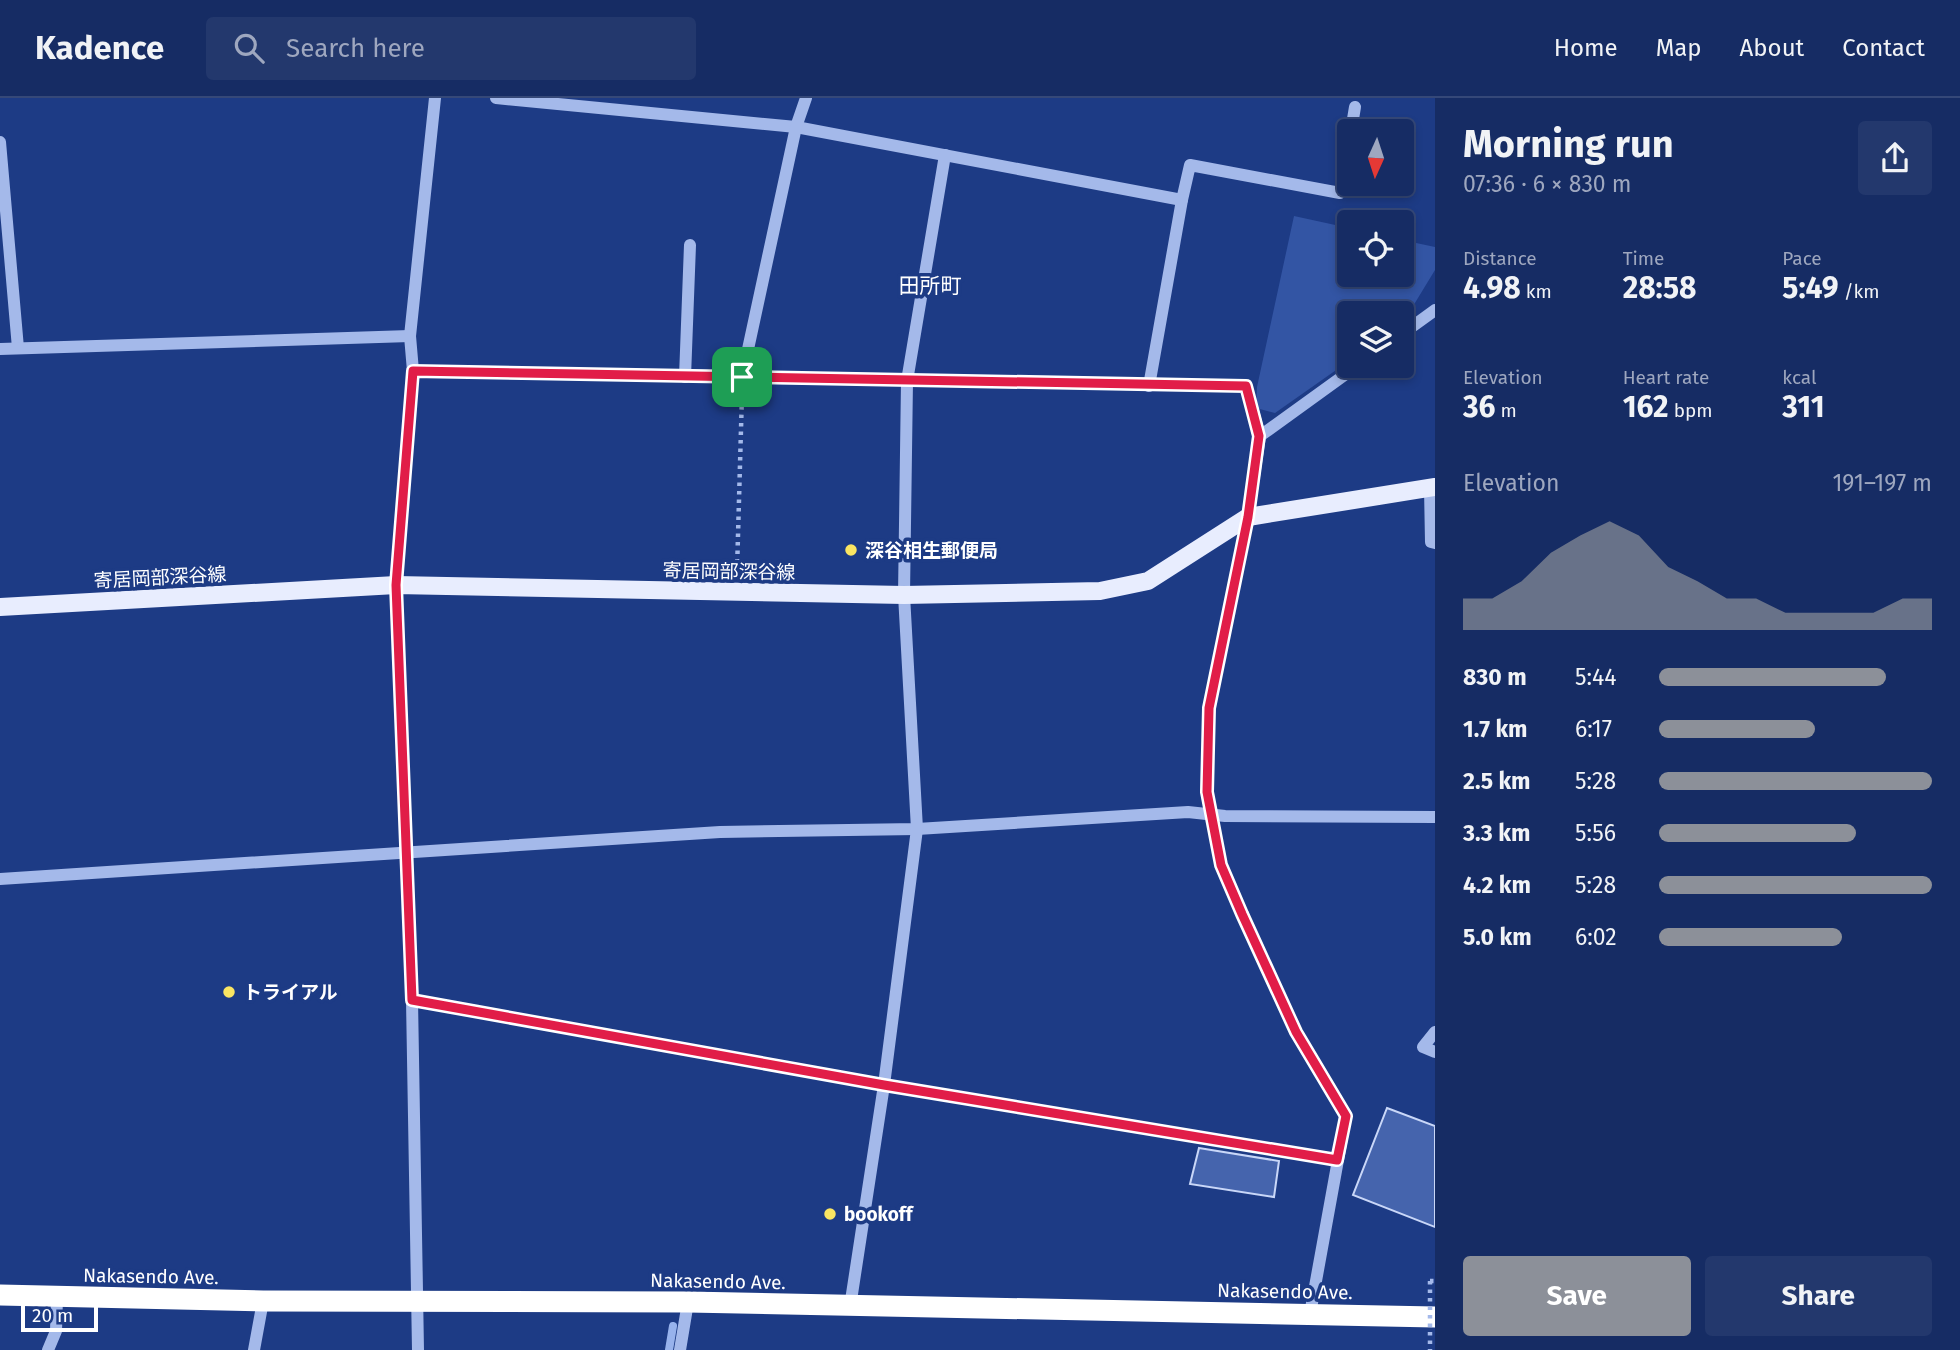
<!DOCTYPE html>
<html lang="en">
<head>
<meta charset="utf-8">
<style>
	:root { --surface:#162c64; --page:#23386d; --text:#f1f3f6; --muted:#9ea7bf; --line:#354878; --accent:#8c9099 }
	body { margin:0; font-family:"Fira Sans","Noto Sans JP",sans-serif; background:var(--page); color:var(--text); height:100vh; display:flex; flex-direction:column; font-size:26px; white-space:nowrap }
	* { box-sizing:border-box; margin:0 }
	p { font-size:23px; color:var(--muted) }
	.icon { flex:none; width:38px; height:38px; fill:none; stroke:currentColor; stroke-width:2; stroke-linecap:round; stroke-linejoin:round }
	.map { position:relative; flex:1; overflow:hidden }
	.sheet { display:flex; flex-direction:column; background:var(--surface); width:525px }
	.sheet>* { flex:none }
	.needle { width:46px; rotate:183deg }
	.fabs { position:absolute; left:1337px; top:21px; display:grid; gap:14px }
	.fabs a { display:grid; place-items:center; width:77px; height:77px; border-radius:7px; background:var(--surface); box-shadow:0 4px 10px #0003,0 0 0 2px var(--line); font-size:35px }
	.scale { position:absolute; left:21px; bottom:18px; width:77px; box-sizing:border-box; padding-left:7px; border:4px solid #fff; border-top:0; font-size:19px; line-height:24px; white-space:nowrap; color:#fff; -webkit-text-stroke:5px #1d3b85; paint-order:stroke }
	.pin { position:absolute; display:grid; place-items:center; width:60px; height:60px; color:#fff; margin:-30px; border-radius:14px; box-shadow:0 4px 10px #0006 }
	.round { display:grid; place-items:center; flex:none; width:74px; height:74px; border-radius:7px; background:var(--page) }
	.head { display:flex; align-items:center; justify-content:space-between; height:119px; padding:0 28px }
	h1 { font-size:38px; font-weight:700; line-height:52px }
	.metrics { display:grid; grid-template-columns:repeat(3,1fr); gap:10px; height:119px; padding:7px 28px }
	.metrics div { display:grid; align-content:center }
	.metrics b { font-size:30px; font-weight:700 }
	.metrics small { font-size:19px; font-weight:400 }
	.metrics p { font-size:19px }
	.chart { height:196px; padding:14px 28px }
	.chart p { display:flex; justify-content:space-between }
	.chart svg { width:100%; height:126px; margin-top:7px; fill:var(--accent); opacity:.7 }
	.primary-button { display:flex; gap:14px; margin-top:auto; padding:14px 28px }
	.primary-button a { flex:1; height:80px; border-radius:7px; background:var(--accent); color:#fff; font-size:28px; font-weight:700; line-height:80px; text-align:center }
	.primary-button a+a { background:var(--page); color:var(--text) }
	ul { padding:0 28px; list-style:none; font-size:23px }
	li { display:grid; grid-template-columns:112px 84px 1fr; align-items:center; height:52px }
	li i { height:18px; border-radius:9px; background:var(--accent) }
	header { display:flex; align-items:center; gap:42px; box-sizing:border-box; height:98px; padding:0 35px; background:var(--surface); border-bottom:2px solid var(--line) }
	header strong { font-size:33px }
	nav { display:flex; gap:38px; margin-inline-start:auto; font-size:24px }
	.search { width:490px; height:63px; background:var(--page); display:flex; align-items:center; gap:18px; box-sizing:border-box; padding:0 24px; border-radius:7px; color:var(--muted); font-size:26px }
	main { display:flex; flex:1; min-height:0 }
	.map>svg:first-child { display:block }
	.green { fill:#3355a4 }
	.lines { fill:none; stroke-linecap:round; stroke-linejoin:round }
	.stream { stroke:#97b2ec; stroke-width:8 }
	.building { fill:#4564ad; stroke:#c9d7f8; stroke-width:2 }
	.path { stroke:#a4b9ea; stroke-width:4.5; stroke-dasharray:3.5 5; stroke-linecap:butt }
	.minor { stroke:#a4b9ea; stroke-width:12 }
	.major { stroke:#e8edfe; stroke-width:18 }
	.highway { stroke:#fff; stroke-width:21 }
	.path-bridge { stroke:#a4b9ea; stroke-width:4.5; stroke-dasharray:3.5 5; stroke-linecap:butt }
	.route-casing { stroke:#fff; stroke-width:14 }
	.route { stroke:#e11d48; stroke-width:9 }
	.poi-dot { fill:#fae562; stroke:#1d3b85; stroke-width:2.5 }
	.labels { text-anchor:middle; stroke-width:7; stroke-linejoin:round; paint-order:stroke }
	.poi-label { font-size:19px; font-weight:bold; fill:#fff; stroke:#1d3b85; text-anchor:start }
	.street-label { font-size:19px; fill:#fff; stroke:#1d3b85 }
	.neighbourhood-label { font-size:21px; fill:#fff; stroke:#1d3b85 }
</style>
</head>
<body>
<header>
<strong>Kadence</strong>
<div class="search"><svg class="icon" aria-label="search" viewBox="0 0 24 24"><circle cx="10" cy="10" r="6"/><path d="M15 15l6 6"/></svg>Search here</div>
<nav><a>Home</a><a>Map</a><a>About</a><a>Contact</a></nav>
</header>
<main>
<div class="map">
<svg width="1435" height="1252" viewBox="0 0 1435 1252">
	<rect width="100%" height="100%" fill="#1d3b85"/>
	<path class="green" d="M 1294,118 L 1349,130 L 1349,177 L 1402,177 L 1402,142 L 1435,149 L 1435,172 L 1407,218 L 1402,223 L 1402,215 L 1349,215 L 1349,263 L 1275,315 L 1256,310 L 1257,289 Z"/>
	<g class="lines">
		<path class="stream" d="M 669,1252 L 673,1228"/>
	</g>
	<g class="building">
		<path d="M 1387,1010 L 1435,1028 L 1435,1129 L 1353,1097 Z"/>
		<path d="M 1199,1050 L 1279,1063 L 1274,1099 L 1190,1086 Z"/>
	</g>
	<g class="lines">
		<g class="path">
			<path d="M 737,473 L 742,296"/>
			<path d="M 1430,1183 L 1435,1183"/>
		</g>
		<g class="minor">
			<path d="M 496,0 L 796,29 L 1182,102 L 1190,67 L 1340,95 L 1349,43"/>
			<path d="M 1351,33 L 1355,9"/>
			<path d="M 0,44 L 18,250"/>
			<path d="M 1402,236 L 1435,212"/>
			<path d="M 0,251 L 410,238"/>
			<path d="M 413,273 L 1246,288 L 1260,338"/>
			<path d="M 685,279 L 690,147"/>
			<path d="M 742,279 L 796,29 L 806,0"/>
			<path d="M 1149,288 L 1182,102"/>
			<path d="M 1430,390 L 1431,444 L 1435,445"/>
			<path d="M 0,781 L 720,734 L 917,731 L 1188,714 L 1225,718 L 1435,719"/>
			<path d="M 412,902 L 884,987 L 1337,1062"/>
			<path d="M 1435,934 L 1423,949 L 1435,954"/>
			<path d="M 850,1209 L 884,987 L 917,731 L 904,497 L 907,283 L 945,57"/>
			<path d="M 1310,1216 L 1346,1018 L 1296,934 L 1242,816 L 1221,767 L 1207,694 L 1209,610 L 1248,419 L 1260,338 L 1357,268"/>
			<path d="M 48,1252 L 56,1233 L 57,1199"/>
			<path d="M 254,1252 L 263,1203"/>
			<path d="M 418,1252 L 412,902 L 396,487 L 413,273 L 410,238 L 435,0"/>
			<path d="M 680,1252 L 688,1204"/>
		</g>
		<path class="major" d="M 0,509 L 396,487 L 904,497 L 1100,493 L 1148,483 L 1248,419 L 1435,389"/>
		<path class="highway" d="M 0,1197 L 263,1203 L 688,1204 L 1435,1219"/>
		<path class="path-bridge" d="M 1430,1183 L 1430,1252"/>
	</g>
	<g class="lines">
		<defs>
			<path id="route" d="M 413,273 L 1246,288 L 1259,338 L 1248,419 L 1209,610 L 1207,694 L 1221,767 L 1242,816 L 1296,934 L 1346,1018 L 1337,1062 L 884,987 L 412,902 L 396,487 Z"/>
		</defs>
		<use href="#route" class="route-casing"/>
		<use href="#route" class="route"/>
	</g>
	<g class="poi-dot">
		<circle cx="851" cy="452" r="7"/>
		<circle cx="229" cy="894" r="7"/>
		<circle cx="830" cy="1116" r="7"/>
	</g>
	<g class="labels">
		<g class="poi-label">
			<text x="865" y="459">深谷相生郵便局</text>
			<text x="243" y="901">トライアル</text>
			<text x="844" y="1123">bookoff</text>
		</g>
		<g class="street-label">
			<text transform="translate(729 473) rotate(1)" y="7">寄居岡部深谷線</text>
			<text transform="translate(160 479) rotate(-3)" y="7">寄居岡部深谷線</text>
			<text transform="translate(151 1178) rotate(1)" y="7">Nakasendo Ave.</text>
			<text transform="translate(718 1183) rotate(1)" y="7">Nakasendo Ave.</text>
			<text transform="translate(1285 1193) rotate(1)" y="7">Nakasendo Ave.</text>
		</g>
		<g class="neighbourhood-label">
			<text x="930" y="195">田所町</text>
		</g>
	</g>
</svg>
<div class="fabs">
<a><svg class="needle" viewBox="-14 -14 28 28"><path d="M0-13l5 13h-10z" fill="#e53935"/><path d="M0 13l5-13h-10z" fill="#9ea7bf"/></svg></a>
<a><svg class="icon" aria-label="locate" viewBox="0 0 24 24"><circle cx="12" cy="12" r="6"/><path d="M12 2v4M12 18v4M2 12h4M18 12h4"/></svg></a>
<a><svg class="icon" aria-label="layers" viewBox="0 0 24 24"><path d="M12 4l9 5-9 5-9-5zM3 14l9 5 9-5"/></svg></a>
</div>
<div class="scale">20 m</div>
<div class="pin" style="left:742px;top:279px;background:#1e9e55"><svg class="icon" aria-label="arrive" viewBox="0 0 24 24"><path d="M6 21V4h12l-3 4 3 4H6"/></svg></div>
</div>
<section class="sheet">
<div class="head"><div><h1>Morning run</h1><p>07:36 · 6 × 830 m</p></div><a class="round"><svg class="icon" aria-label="share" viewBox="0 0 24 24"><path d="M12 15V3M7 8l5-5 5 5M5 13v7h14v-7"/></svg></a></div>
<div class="metrics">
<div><p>Distance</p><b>4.98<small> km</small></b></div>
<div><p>Time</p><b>28:58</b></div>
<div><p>Pace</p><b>5:49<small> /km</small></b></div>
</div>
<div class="metrics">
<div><p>Elevation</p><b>36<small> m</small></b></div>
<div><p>Heart rate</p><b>162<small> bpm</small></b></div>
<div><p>kcal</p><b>311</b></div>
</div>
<div class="chart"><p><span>Elevation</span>191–197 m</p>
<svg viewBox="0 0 160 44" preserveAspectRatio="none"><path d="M0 44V33L10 33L20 27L30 17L40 11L50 6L60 11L70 22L80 27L90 33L100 33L110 38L120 38L130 38L140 38L150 33L160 33V44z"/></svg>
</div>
<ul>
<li><b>830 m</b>5:44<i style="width:83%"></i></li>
<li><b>1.7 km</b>6:17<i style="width:57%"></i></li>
<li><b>2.5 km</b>5:28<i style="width:100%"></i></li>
<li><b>3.3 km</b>5:56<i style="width:72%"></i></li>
<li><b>4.2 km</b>5:28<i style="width:100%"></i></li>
<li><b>5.0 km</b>6:02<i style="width:67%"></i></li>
</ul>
<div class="primary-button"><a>Save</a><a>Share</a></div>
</section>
</main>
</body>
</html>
